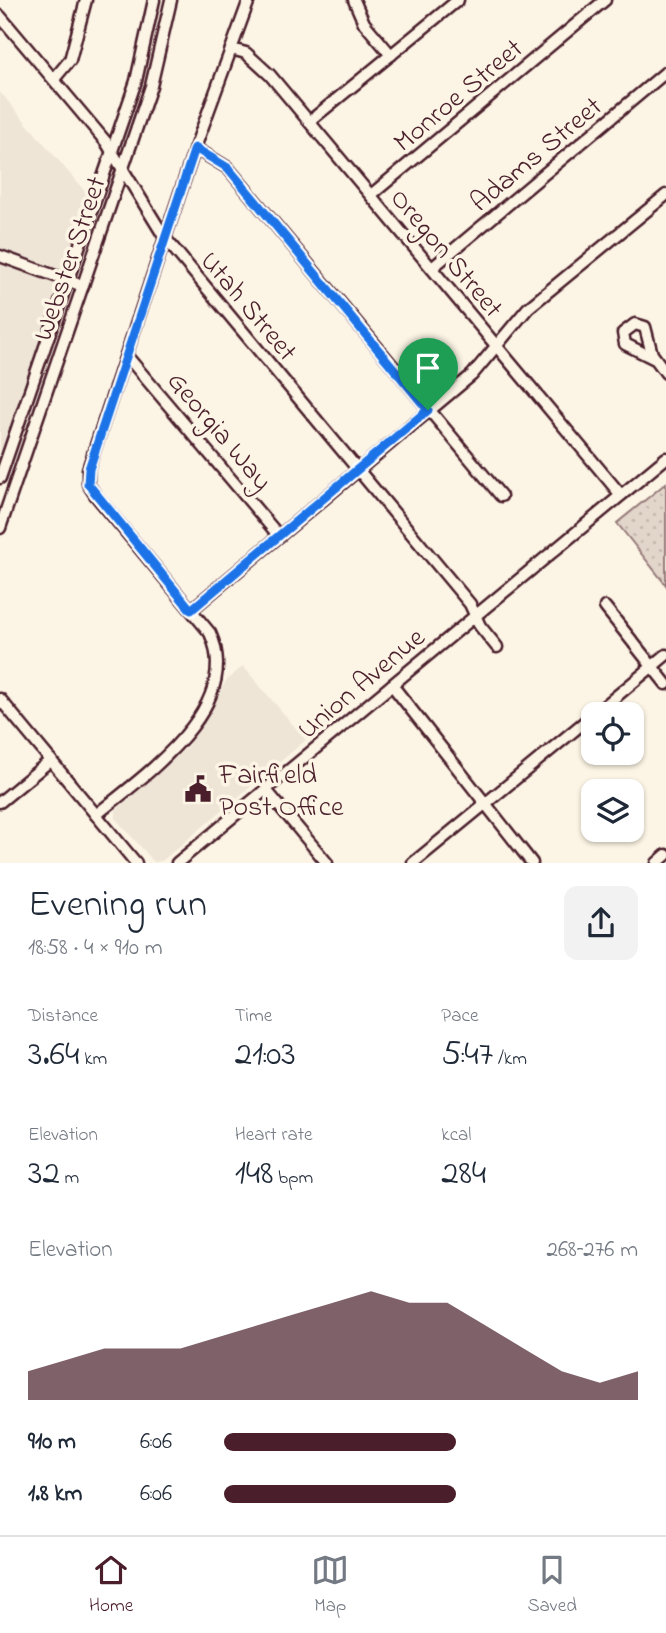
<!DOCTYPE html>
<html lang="en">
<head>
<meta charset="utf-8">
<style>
	:root { --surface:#fff; --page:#f2f2f3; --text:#1f2937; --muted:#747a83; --line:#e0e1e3; --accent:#4a1f2b }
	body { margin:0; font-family:"Indie Flower",sans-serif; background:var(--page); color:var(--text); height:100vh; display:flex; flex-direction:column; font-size:26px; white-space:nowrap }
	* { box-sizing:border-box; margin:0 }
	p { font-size:23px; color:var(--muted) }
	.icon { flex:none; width:38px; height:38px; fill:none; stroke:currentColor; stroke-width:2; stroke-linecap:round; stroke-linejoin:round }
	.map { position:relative; height:863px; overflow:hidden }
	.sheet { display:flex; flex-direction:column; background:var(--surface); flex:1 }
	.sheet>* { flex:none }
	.fabs { position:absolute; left:581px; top:702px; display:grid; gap:14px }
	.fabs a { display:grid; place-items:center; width:63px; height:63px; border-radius:14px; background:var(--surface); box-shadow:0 2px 5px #0004; font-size:35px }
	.pin { position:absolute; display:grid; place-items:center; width:60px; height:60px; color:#fff; margin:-72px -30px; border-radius:50% 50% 50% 0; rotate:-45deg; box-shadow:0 0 7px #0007 }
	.pin .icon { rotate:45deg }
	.round { display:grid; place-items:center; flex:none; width:74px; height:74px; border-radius:14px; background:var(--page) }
	.summary { display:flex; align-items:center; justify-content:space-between; height:119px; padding:0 28px }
	h1 { font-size:38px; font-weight:600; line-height:52px }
	.metrics { display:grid; grid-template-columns:repeat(3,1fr); gap:10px; height:119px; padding:7px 28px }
	.metrics div { display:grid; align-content:center }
	.metrics b { font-size:35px; font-weight:600 }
	.metrics small { font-size:19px; font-weight:400 }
	.metrics p { font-size:19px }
	.chart { height:196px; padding:14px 28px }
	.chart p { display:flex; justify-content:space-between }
	.chart svg { width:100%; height:126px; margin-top:7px; fill:var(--accent); opacity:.7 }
	ul { padding:0 28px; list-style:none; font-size:23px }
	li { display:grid; grid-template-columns:112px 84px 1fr; align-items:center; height:52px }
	li i { height:18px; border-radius:9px; background:var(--accent) }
	.tabs { display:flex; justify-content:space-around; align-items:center; height:98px; border-top:2px solid var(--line); background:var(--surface); font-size:19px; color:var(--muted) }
	.tabs a { display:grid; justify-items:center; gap:4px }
	.tabs .current { color:var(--accent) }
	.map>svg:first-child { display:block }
	.built { fill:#eee5d7 }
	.park { fill:url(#park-dots); stroke:#967a7a; stroke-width:2 }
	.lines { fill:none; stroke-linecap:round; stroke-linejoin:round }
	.minor-casing { stroke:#4a1f2b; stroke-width:15 }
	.minor { stroke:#fcf5e5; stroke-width:10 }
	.route-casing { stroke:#fff; stroke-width:14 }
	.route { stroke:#1a73e8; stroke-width:9 }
	.labels { text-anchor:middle; stroke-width:7; stroke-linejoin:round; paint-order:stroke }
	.street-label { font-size:28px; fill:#4a1f2b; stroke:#fcf5e5 }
	.poi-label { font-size:28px; fill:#4a1f2b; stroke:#fcf5e5; text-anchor:start }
</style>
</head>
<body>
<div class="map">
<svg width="666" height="863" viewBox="0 0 666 863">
	<defs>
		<pattern id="park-dots" width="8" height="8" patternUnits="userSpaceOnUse" patternTransform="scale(1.75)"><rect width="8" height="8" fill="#e2d5ca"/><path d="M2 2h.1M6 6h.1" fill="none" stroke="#c3b6ae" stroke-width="1.8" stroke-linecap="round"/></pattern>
	</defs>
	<rect width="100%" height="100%" fill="#fcf5e5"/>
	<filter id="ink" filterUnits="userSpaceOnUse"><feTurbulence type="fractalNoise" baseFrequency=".0143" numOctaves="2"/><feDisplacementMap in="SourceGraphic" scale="14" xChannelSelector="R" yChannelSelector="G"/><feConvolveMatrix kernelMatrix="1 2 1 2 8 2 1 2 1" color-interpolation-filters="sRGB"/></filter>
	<g filter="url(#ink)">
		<g class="built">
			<path d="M 0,92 L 88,195 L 72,284 L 0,486 Z"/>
			<path d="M 243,666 L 306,740 L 162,861 L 154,862 L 116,819 L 116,810 L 186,748 L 217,700 L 225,682 Z"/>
		</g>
		<path class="park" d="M 666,483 L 666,585 L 617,523 Z"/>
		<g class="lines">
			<defs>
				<g id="minor">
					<path d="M 354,0 L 364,23 L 391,55"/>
					<path d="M 0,16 L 106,142 L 165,238 L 470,604 L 480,626 L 497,647"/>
					<path d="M 231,49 L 246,53 L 270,75 L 621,495"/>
					<path d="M 54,79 L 70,60 L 86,0"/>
					<path d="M 310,121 L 458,0"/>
					<path d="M 195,148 L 228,168 L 501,496"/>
					<path d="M 371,195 L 605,0"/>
					<path d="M 0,256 L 83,286"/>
					<path d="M 432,268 L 666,72"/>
					<path d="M 126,355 L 279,536"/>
					<path d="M 655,359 L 625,344 L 623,333 L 635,324 L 645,327 L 652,354 L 666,373"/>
					<path d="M 0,478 L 136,81 L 154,0"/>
					<path d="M 0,528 L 151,86 L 171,0"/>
					<path d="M 605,607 L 666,684"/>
					<path d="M 191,610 L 472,375 L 528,308 L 666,195"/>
					<path d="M 392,685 L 532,863"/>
					<path d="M 0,699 L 136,863"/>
					<path d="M 595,714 L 666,655"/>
					<path d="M 266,790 L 327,863"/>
					<path d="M 0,802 L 51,760"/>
					<path d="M 96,815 C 146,774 244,707 210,633 L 96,496 L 88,484 L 88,469 L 195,148 L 249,0"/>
					<path d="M 177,863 L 666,458"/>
					<path d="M 413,863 L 593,715"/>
					<path d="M 657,863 L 666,855"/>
				</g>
			</defs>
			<use href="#minor" class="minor-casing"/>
			<use href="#minor" class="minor"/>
		</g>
	</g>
	<g class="lines" filter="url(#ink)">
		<defs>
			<path id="route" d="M 195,148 L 228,168 L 428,410 L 191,610 L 88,484 L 89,469 Z"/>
		</defs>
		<use href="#route" class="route-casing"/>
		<use href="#route" class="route"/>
	</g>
	<defs>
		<symbol id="civic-bare" viewBox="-9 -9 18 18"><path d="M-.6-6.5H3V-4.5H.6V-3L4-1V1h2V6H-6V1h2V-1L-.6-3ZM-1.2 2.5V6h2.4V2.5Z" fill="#4a1f2b" stroke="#fcf5e5" stroke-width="2.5" paint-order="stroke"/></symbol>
	</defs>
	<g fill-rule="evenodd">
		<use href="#civic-bare" x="179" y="770" width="38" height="38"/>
	</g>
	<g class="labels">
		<g class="street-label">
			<text transform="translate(457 94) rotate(-40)" y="10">Monroe Street</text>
			<text transform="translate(535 153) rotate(-40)" y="10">Adams Street</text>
			<text transform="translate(448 252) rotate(50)" y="10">Oregon Street</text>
			<text transform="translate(68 258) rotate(-71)" y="10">Webster Street</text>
			<text transform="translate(250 305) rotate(50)" y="10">Utah Street</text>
			<text transform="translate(221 430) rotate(50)" y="10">Georgia Way</text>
			<text transform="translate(360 682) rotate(-40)" y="10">Union Avenue</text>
		</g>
		<g class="poi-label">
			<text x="219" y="783">Fairfield<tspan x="219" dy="32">Post Office</tspan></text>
		</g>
	</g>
</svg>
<div class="fabs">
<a><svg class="icon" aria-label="locate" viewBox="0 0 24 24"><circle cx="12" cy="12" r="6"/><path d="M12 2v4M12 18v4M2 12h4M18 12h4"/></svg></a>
<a><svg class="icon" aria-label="layers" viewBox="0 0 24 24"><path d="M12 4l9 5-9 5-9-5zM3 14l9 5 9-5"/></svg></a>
</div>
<div class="pin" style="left:428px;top:410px;background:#1e9e55"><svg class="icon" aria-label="arrive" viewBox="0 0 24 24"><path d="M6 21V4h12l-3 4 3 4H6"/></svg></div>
</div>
<section class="sheet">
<div class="summary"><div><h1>Evening run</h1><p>18:58 · 4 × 910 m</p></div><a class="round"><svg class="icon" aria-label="share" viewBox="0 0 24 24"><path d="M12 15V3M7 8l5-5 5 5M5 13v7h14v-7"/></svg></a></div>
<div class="metrics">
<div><p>Distance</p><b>3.64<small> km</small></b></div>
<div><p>Time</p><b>21:03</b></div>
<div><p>Pace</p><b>5:47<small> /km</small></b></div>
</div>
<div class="metrics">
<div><p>Elevation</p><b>32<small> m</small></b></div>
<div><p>Heart rate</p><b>148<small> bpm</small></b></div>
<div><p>kcal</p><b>284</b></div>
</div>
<div class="chart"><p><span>Elevation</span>268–276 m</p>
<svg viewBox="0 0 160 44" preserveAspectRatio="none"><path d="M0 44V34L10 30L20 26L30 26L40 26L50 22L60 18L70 14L80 10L90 6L100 10L110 10L120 18L130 26L140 34L150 38L160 34V44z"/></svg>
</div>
<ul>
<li><b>910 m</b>6:06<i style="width:56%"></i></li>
<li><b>1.8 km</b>6:06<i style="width:56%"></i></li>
</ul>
</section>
<nav class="tabs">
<a class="current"><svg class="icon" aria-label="home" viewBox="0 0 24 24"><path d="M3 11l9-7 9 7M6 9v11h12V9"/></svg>Home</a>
<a><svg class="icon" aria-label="map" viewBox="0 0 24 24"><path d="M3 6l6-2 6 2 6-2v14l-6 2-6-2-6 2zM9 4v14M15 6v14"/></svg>Map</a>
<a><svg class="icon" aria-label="saved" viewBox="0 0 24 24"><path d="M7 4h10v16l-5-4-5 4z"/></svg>Saved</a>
</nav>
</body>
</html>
